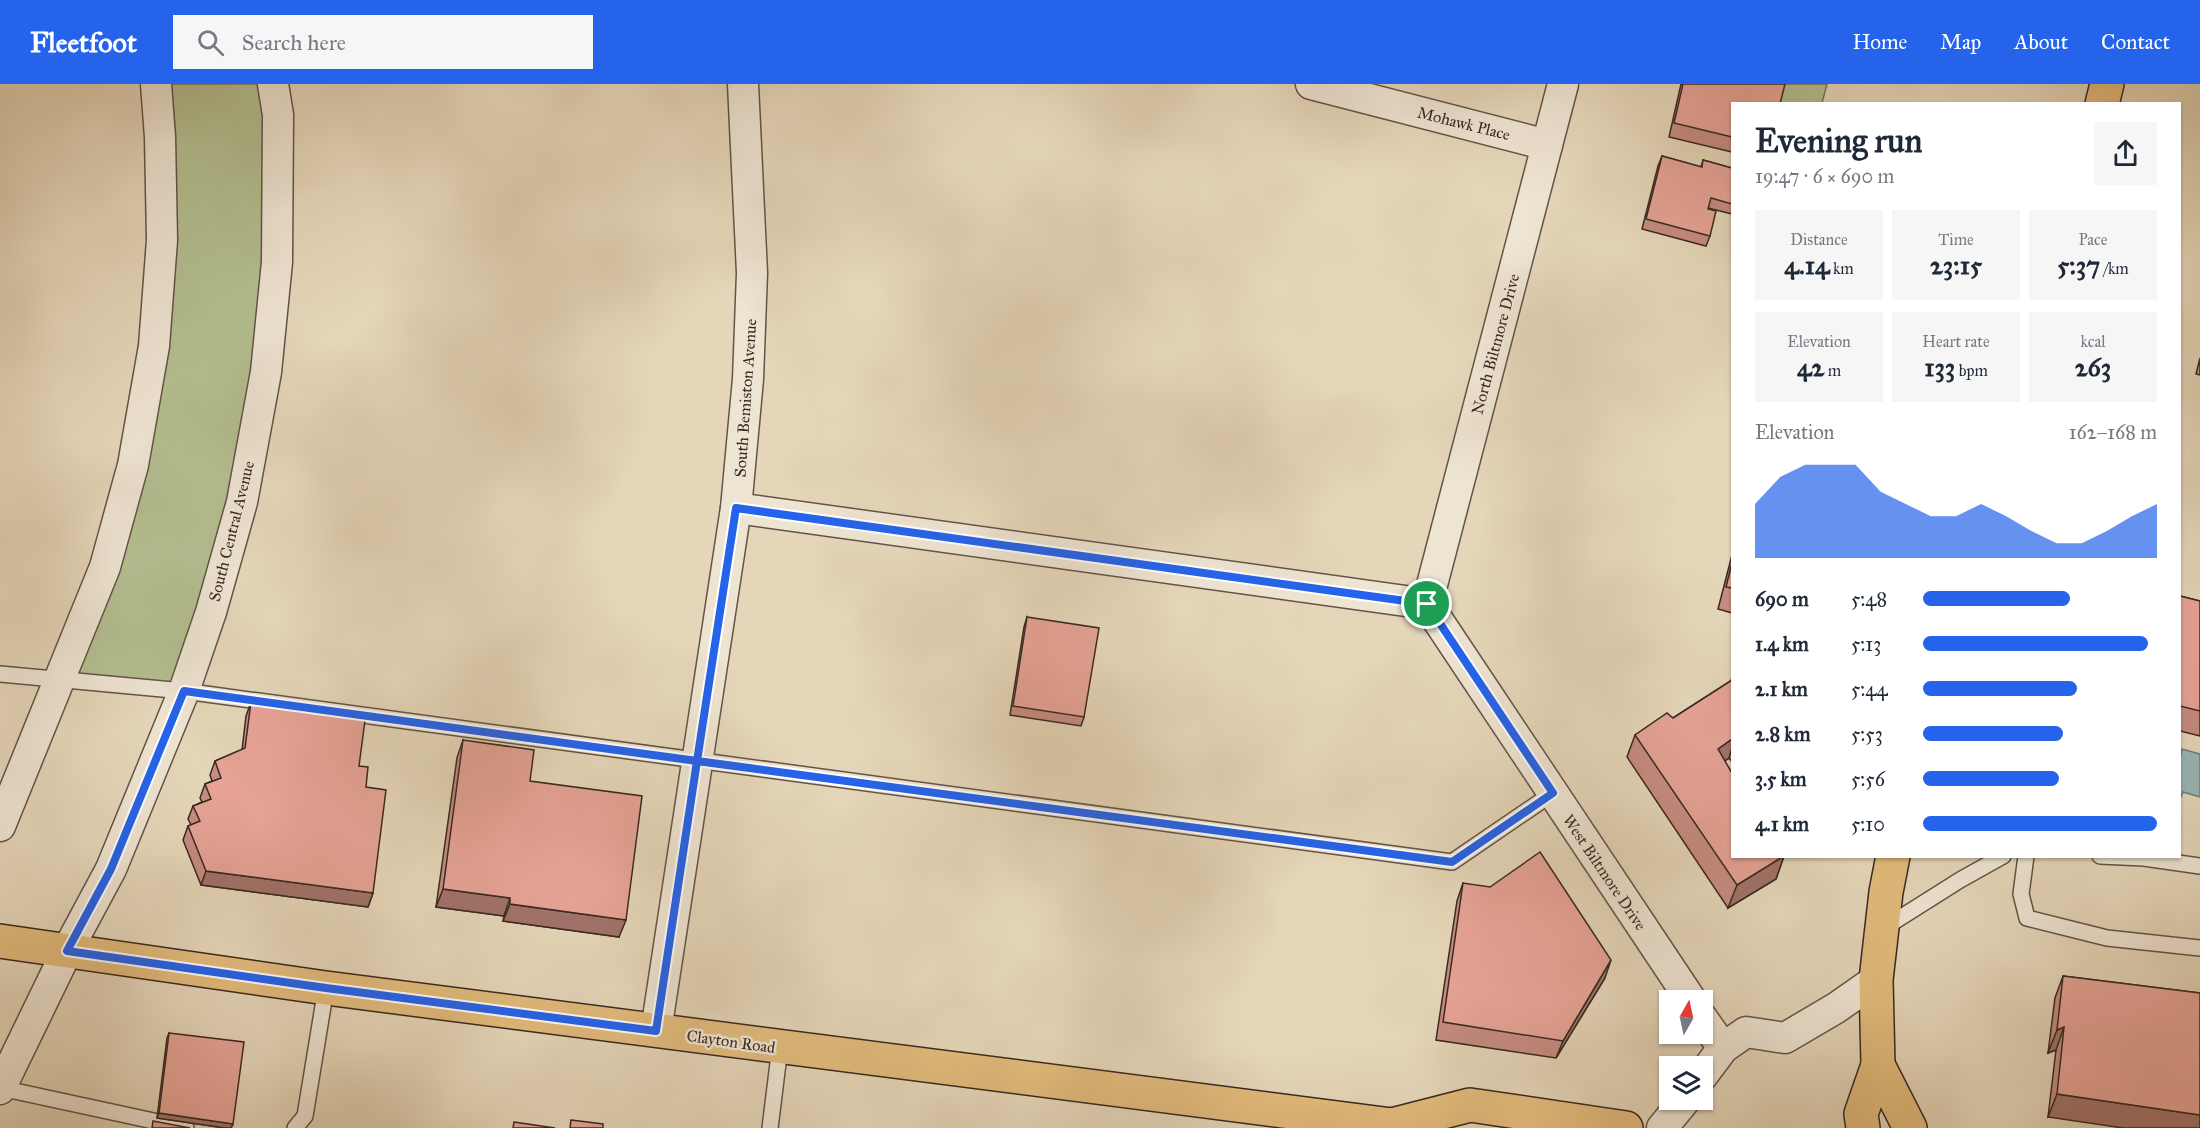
<!DOCTYPE html>
<html lang="en">
<head>
<meta charset="utf-8">
<style>
	:root { --surface:#fff; --page:#f6f6f7; --text:#1f2937; --muted:#747a83; --accent:#2563eb }
	body { margin:0; font-family:"IM FELL Great Primer",serif; background:var(--page); color:var(--text); height:100vh; display:flex; flex-direction:column; font-size:22px; white-space:nowrap }
	* { box-sizing:border-box; margin:0 }
	p { font-size:20px; color:var(--muted) }
	.icon { flex:none; width:33px; height:33px; fill:none; stroke:currentColor; stroke-width:2; stroke-linecap:round; stroke-linejoin:round }
	.map { position:relative; flex:1; overflow:hidden }
	.side { position:absolute; left:1731px; top:18px; width:450px; height:756px; display:flex; flex-direction:column; background:var(--surface); border-radius:0px; box-shadow:0 2px 4px #0004 }
	.side>* { flex:none }
	.needle { width:39px; rotate:9deg }
	.fabs { position:absolute; left:1659px; top:906px; display:grid; gap:12px }
	.fabs a { display:grid; place-items:center; width:54px; height:54px; border-radius:0px; background:var(--surface); box-shadow:0 2px 4px #0004; font-size:30px }
	.pin { position:absolute; display:grid; place-items:center; width:51px; height:51px; color:#fff; margin:-26px; border:3px solid #fff; border-radius:50%; box-shadow:0 2px 6px #0007 }
	.round { display:grid; place-items:center; flex:none; width:63px; height:63px; border-radius:0px; background:var(--page) }
	.overview { display:flex; align-items:center; justify-content:space-between; height:102px; padding:0 24px }
	h1 { font-size:33px; font-weight:700; line-height:45px }
	.figures { display:grid; grid-template-columns:repeat(3,1fr); gap:9px; height:102px; padding:6px 24px }
	.figures div { display:grid; align-content:center; border-radius:0px; background:var(--page); text-align:center }
	.figures b { font-size:26px; font-weight:700 }
	.figures small { font-size:16px; font-weight:400 }
	.figures p { font-size:16px }
	.chart { height:168px; padding:12px 24px }
	.chart p { display:flex; justify-content:space-between }
	.chart svg { width:100%; height:108px; margin-top:6px; fill:var(--accent); opacity:.7 }
	ul { padding:0 24px; list-style:none; font-size:20px }
	li { display:grid; grid-template-columns:96px 72px 1fr; align-items:center; height:45px }
	li i { height:15px; border-radius:8px; background:var(--accent) }
	header { display:flex; align-items:center; gap:36px; box-sizing:border-box; height:84px; padding:0 30px; background:var(--accent); color:#fff }
	header strong { font-size:28px }
	nav { display:flex; gap:33px; margin-inline-start:auto; font-size:21px }
	.search { width:420px; height:54px; background:var(--page); display:flex; align-items:center; gap:15px; box-sizing:border-box; padding:0 21px; border-radius:0px; color:var(--muted); font-size:22px }
	.map>svg:first-child { display:block }
	.green { fill:#b3be90; stroke:#76735a; stroke-width:1.5 }
	.water { fill:#98b7b8; stroke:#727e7c; stroke-width:1.5 }
	.lines { fill:none; stroke-linecap:round; stroke-linejoin:round }
	.lane-casing { stroke:#635448; stroke-width:18 }
	.street-casing { stroke:#635448; stroke-width:33 }
	.primary-casing { stroke:#382823; stroke-width:36 }
	.lane { stroke:#eee4d2; stroke-width:15 }
	.street { stroke:#eee4d2; stroke-width:30 }
	.primary { stroke:#e2bb7c; stroke-width:33 }
	.wall { fill:#c68c81; stroke:#382823; stroke-width:1.5 }
	.shaded-wall { fill:#a17269; stroke:#382823; stroke-width:1.5 }
	.building { fill:#e6a396; stroke:#382823; stroke-width:1.5 }
	.route-casing { stroke:#fff; stroke-width:12 }
	.route { stroke:#2563eb; stroke-width:8 }
	.labels { text-anchor:middle; stroke-width:5; stroke-linejoin:round; paint-order:stroke }
	.street-label { font-size:16px; fill:#382823; stroke:#eee4d2 }
</style>
</head>
<body>
<header>
<strong>Fleetfoot</strong>
<div class="search"><svg class="icon" aria-label="search" viewBox="0 0 24 24"><circle cx="10" cy="10" r="6"/><path d="M15 15l6 6"/></svg>Search here</div>
<nav><a>Home</a><a>Map</a><a>About</a><a>Contact</a></nav>
</header>
<div class="map">
<svg width="2200" height="1044" viewBox="0 0 2200 1044">
	<rect width="100%" height="100%" fill="#e5d6b9"/>
	<filter id="stains"><feTurbulence type="fractalNoise" baseFrequency=".00333" numOctaves="4"/><feColorMatrix values="0 0 0 0 .2 0 0 0 0 .09 0 0 0 0 .02 0 0 0 .5 -.17"/></filter>
	<radialGradient id="worn" r=".72"><stop offset=".6" stop-color="#630" stop-opacity="0"/><stop offset="1" stop-color="#630" stop-opacity=".3"/></radialGradient>
	<g class="green">
		<path d="M 156,0 L 273,0 L 266,288 L 184,607 L 60,595 L 154,262 Z"/>
		<path d="M 1783,0 L 1827,0 L 1822,19 L 1778,20 Z"/>
	</g>
	<path class="water" d="M 2182,665 L 2200,670 L 2200,713 L 2183,708 L 2180,715 L 2180,675 Z"/>
	<g class="lines">
		<defs>
			<g id="lane">
				<path d="M 0,590 L 184,607 L 1452,778 L 1553,709"/>
				<path d="M 2026,772 L 2021,810 L 2027,834 L 2107,854 L 2200,864"/>
				<path d="M 2100,772 L 2144,774 L 2200,782"/>
				<path d="M 1884,844 L 1960,796 L 2003,772"/>
				<path d="M 1,1004 L 186,1044"/>
				<path d="M 295,1044 L 305,1032 L 326,904"/>
				<path d="M 770,1044 L 780,963"/>
			</g>
			<g id="street">
				<path d="M 1311,0 L 1547,61"/>
				<path d="M 736,424 L 1427,520 L 1691,916"/>
				<path d="M 1427,520 L 1563,0"/>
				<path d="M 0,742 L 105,483 L 133,381 L 154,262 L 162,156 L 160,53 L 156,0"/>
				<path d="M 1702,934 L 1723,964"/>
				<path d="M 656,947 L 736,424 L 748,295 L 752,189 L 743,0"/>
				<path d="M 1702,992 L 1723,964 L 1746,948 L 1785,954 L 1836,924 L 1876,896"/>
				<path d="M 0,1005 L 67,867 L 111,785 L 184,607 L 211,528 L 242,418 L 266,288 L 277,178 L 278,31 L 273,0"/>
				<path d="M 1662,1044 L 1685,1016"/>
			</g>
			<g id="primary">
				<path d="M 2102,20 L 2107,0"/>
				<path d="M 0,857 L 326,904 L 1392,1041 L 1399,1044"/>
				<path d="M 1878,981 L 1910,1044"/>
				<path d="M 1392,1041 L 1470,1021 L 1626,1044"/>
				<path d="M 1863,1044 L 1861,1030 L 1878,981 L 1876,896 L 1886,808 L 1893,772"/>
			</g>
		</defs>
		<use href="#lane" class="lane-casing"/>
		<use href="#street" class="street-casing"/>
		<use href="#primary" class="primary-casing"/>
		<use href="#lane" class="lane"/>
		<use href="#street" class="street"/>
		<use href="#primary" class="primary"/>
	</g>
	<g class="wall">
		<path d="M 1681,0 L 1785,0 L 1732,20 L 1732,68 L 1669,53 Z"/>
		<path d="M 1662,72 L 1701,83 L 1703,76 L 1732,84 L 1732,130 L 1708,124 L 1710,152 L 1706,162 L 1642,145 L 1658,82 Z"/>
		<path d="M 2200,274 L 2200,291 L 2196,290 Z"/>
		<path d="M 1732,471 L 1732,529 L 1718,525 Z"/>
		<path d="M 2180,512 L 2200,517 L 2200,652 L 2180,647 Z"/>
		<path d="M 1027,533 L 1084,633 L 1081,642 L 1010,631 L 1024,543 Z"/>
		<path d="M 1732,593 L 1732,678 L 1729,674 L 1725,677 L 1732,772 L 1784,772 L 1776,795 L 1728,824 L 1627,673 L 1635,651 L 1673,634 L 1731,597 Z"/>
		<path d="M 251,618 L 330,629 L 331,625 L 359,682 L 366,703 L 373,809 L 368,823 L 201,801 L 183,756 L 188,742 L 191,741 L 188,735 L 193,722 L 202,718 L 200,714 L 205,700 L 212,697 L 210,691 L 215,677 L 242,666 L 246,632 Z"/>
		<path d="M 463,656 L 530,697 L 619,853 L 503,837 L 504,832 L 436,823 L 457,674 Z"/>
		<path d="M 1463,799 L 1605,894 L 1556,974 L 1436,956 L 1457,817 Z"/>
		<path d="M 2063,892 L 2200,909 L 2048,1033 L 2056,966 L 2048,969 L 2055,914 Z"/>
		<path d="M 169,949 L 233,1040 L 231,1044 L 225,1044 L 157,1034 L 167,954 Z"/>
	</g>
	<g class="shaded-wall">
		<path d="M 1732,655 L 1732,664 L 1729,674 L 1709,688 L 1718,665 Z"/>
		<path d="M 1784,772 L 1776,795 L 1728,824 L 1737,801 Z"/>
		<path d="M 206,787 L 373,809 L 368,823 L 201,801 Z"/>
		<path d="M 443,805 L 510,814 L 504,832 L 436,823 Z"/>
		<path d="M 510,820 L 626,836 L 619,853 L 503,837 Z"/>
		<path d="M 1611,876 L 1605,894 L 1556,974 L 1563,957 Z"/>
		<path d="M 2064,943 L 2056,966 L 2048,969 L 2057,946 Z"/>
		<path d="M 2057,1010 L 2200,1031 L 2200,1044 L 2123,1044 L 2048,1033 Z"/>
		<path d="M 159,1029 L 233,1040 L 231,1044 L 225,1044 L 157,1034 Z"/>
	</g>
	<g class="building">
		<path d="M 1683,0 L 1785,0 L 1780,20 L 1732,20 L 1732,53 L 1674,39 Z"/>
		<path d="M 1662,72 L 1702,83 L 1703,76 L 1732,84 L 1732,120 L 1711,114 L 1708,125 L 1716,127 L 1710,152 L 1646,135 Z"/>
		<path d="M 1732,479 L 1732,504 L 1726,503 Z"/>
		<path d="M 2180,512 L 2200,517 L 2200,627 L 2180,622 Z"/>
		<path d="M 1027,533 L 1099,544 L 1084,633 L 1013,622 Z"/>
		<path d="M 1732,596 L 1732,655 L 1718,665 L 1732,689 L 1732,772 L 1784,772 L 1737,801 L 1635,651 L 1667,629 L 1673,634 Z"/>
		<path d="M 251,618 L 330,629 L 331,625 L 366,629 L 359,682 L 368,683 L 366,703 L 386,706 L 373,809 L 206,787 L 188,742 L 200,737 L 193,722 L 211,715 L 205,700 L 221,694 L 215,677 L 245,664 Z"/>
		<path d="M 463,656 L 534,666 L 530,697 L 642,712 L 626,836 L 510,820 L 510,814 L 443,805 Z"/>
		<path d="M 1540,768 L 1611,876 L 1563,957 L 1443,938 L 1463,799 L 1490,803 Z"/>
		<path d="M 2063,892 L 2200,909 L 2200,1031 L 2057,1010 L 2064,943 L 2057,946 Z"/>
		<path d="M 169,949 L 244,958 L 233,1040 L 159,1029 Z"/>
		<path d="M 571,1036 L 603,1040 L 603,1044 L 570,1044 Z"/>
		<path d="M 153,1037 L 190,1044 L 152,1044 Z"/>
		<path d="M 514,1038 L 555,1044 L 513,1044 Z"/>
	</g>
	<g class="lines">
		<defs>
			<path id="route" d="M 1427,520 L 736,424 L 697,677 L 184,607 L 111,785 L 67,867 L 326,904 L 656,947 L 697,677 L 1452,778 L 1553,709 L 1427,520"/>
		</defs>
		<use href="#route" class="route-casing"/>
		<use href="#route" class="route"/>
	</g>
	<g class="labels">
		<g class="street-label">
			<text transform="translate(1464 39) rotate(14)" y="6">Mohawk Place</text>
			<text transform="translate(1495 260) rotate(-75)" y="6">North Biltmore Drive</text>
			<text transform="translate(745 314) rotate(-86)" y="6">South Bemiston Avenue</text>
			<text transform="translate(231 447) rotate(-76)" y="6">South Central Avenue</text>
			<text transform="translate(1605 788) rotate(56)" y="6">West Biltmore Drive</text>
			<text transform="translate(731 957) rotate(8)" y="6">Clayton Road</text>
		</g>
	</g>
	<rect width="100%" height="100%" filter="url(#stains)"/>
	<rect width="100%" height="100%" fill="url(#worn)"/>
</svg>
<div class="fabs">
<a><svg class="needle" viewBox="-14 -14 28 28"><path d="M0-13l5 13h-10z" fill="#e53935"/><path d="M0 13l5-13h-10z" fill="#747a83"/></svg></a>
<a><svg class="icon" aria-label="layers" viewBox="0 0 24 24"><path d="M12 4l9 5-9 5-9-5zM3 14l9 5 9-5"/></svg></a>
</div>
<div class="pin" style="left:1427px;top:520px;background:#1e9e55"><svg class="icon" aria-label="arrive" viewBox="0 0 24 24"><path d="M6 21V4h12l-3 4 3 4H6"/></svg></div>
<section class="side">
<div class="overview"><div><h1>Evening run</h1><p>19:47 · 6 × 690 m</p></div><a class="round"><svg class="icon" aria-label="share" viewBox="0 0 24 24"><path d="M12 15V3M7 8l5-5 5 5M5 13v7h14v-7"/></svg></a></div>
<div class="figures">
<div><p>Distance</p><b>4.14<small> km</small></b></div>
<div><p>Time</p><b>23:15</b></div>
<div><p>Pace</p><b>5:37<small> /km</small></b></div>
</div>
<div class="figures">
<div><p>Elevation</p><b>42<small> m</small></b></div>
<div><p>Heart rate</p><b>133<small> bpm</small></b></div>
<div><p>kcal</p><b>263</b></div>
</div>
<div class="chart"><p><span>Elevation</span>162–168 m</p>
<svg viewBox="0 0 160 44" preserveAspectRatio="none"><path d="M0 44V22L10 11L20 6L30 6L40 6L50 17L60 22L70 27L80 27L90 22L100 27L110 33L120 38L130 38L140 33L150 27L160 22V44z"/></svg>
</div>
<ul>
<li><b>690 m</b>5:48<i style="width:63%"></i></li>
<li><b>1.4 km</b>5:13<i style="width:96%"></i></li>
<li><b>2.1 km</b>5:44<i style="width:66%"></i></li>
<li><b>2.8 km</b>5:53<i style="width:60%"></i></li>
<li><b>3.5 km</b>5:56<i style="width:58%"></i></li>
<li><b>4.1 km</b>5:10<i style="width:100%"></i></li>
</ul>
</section>
</div>
</body>
</html>
